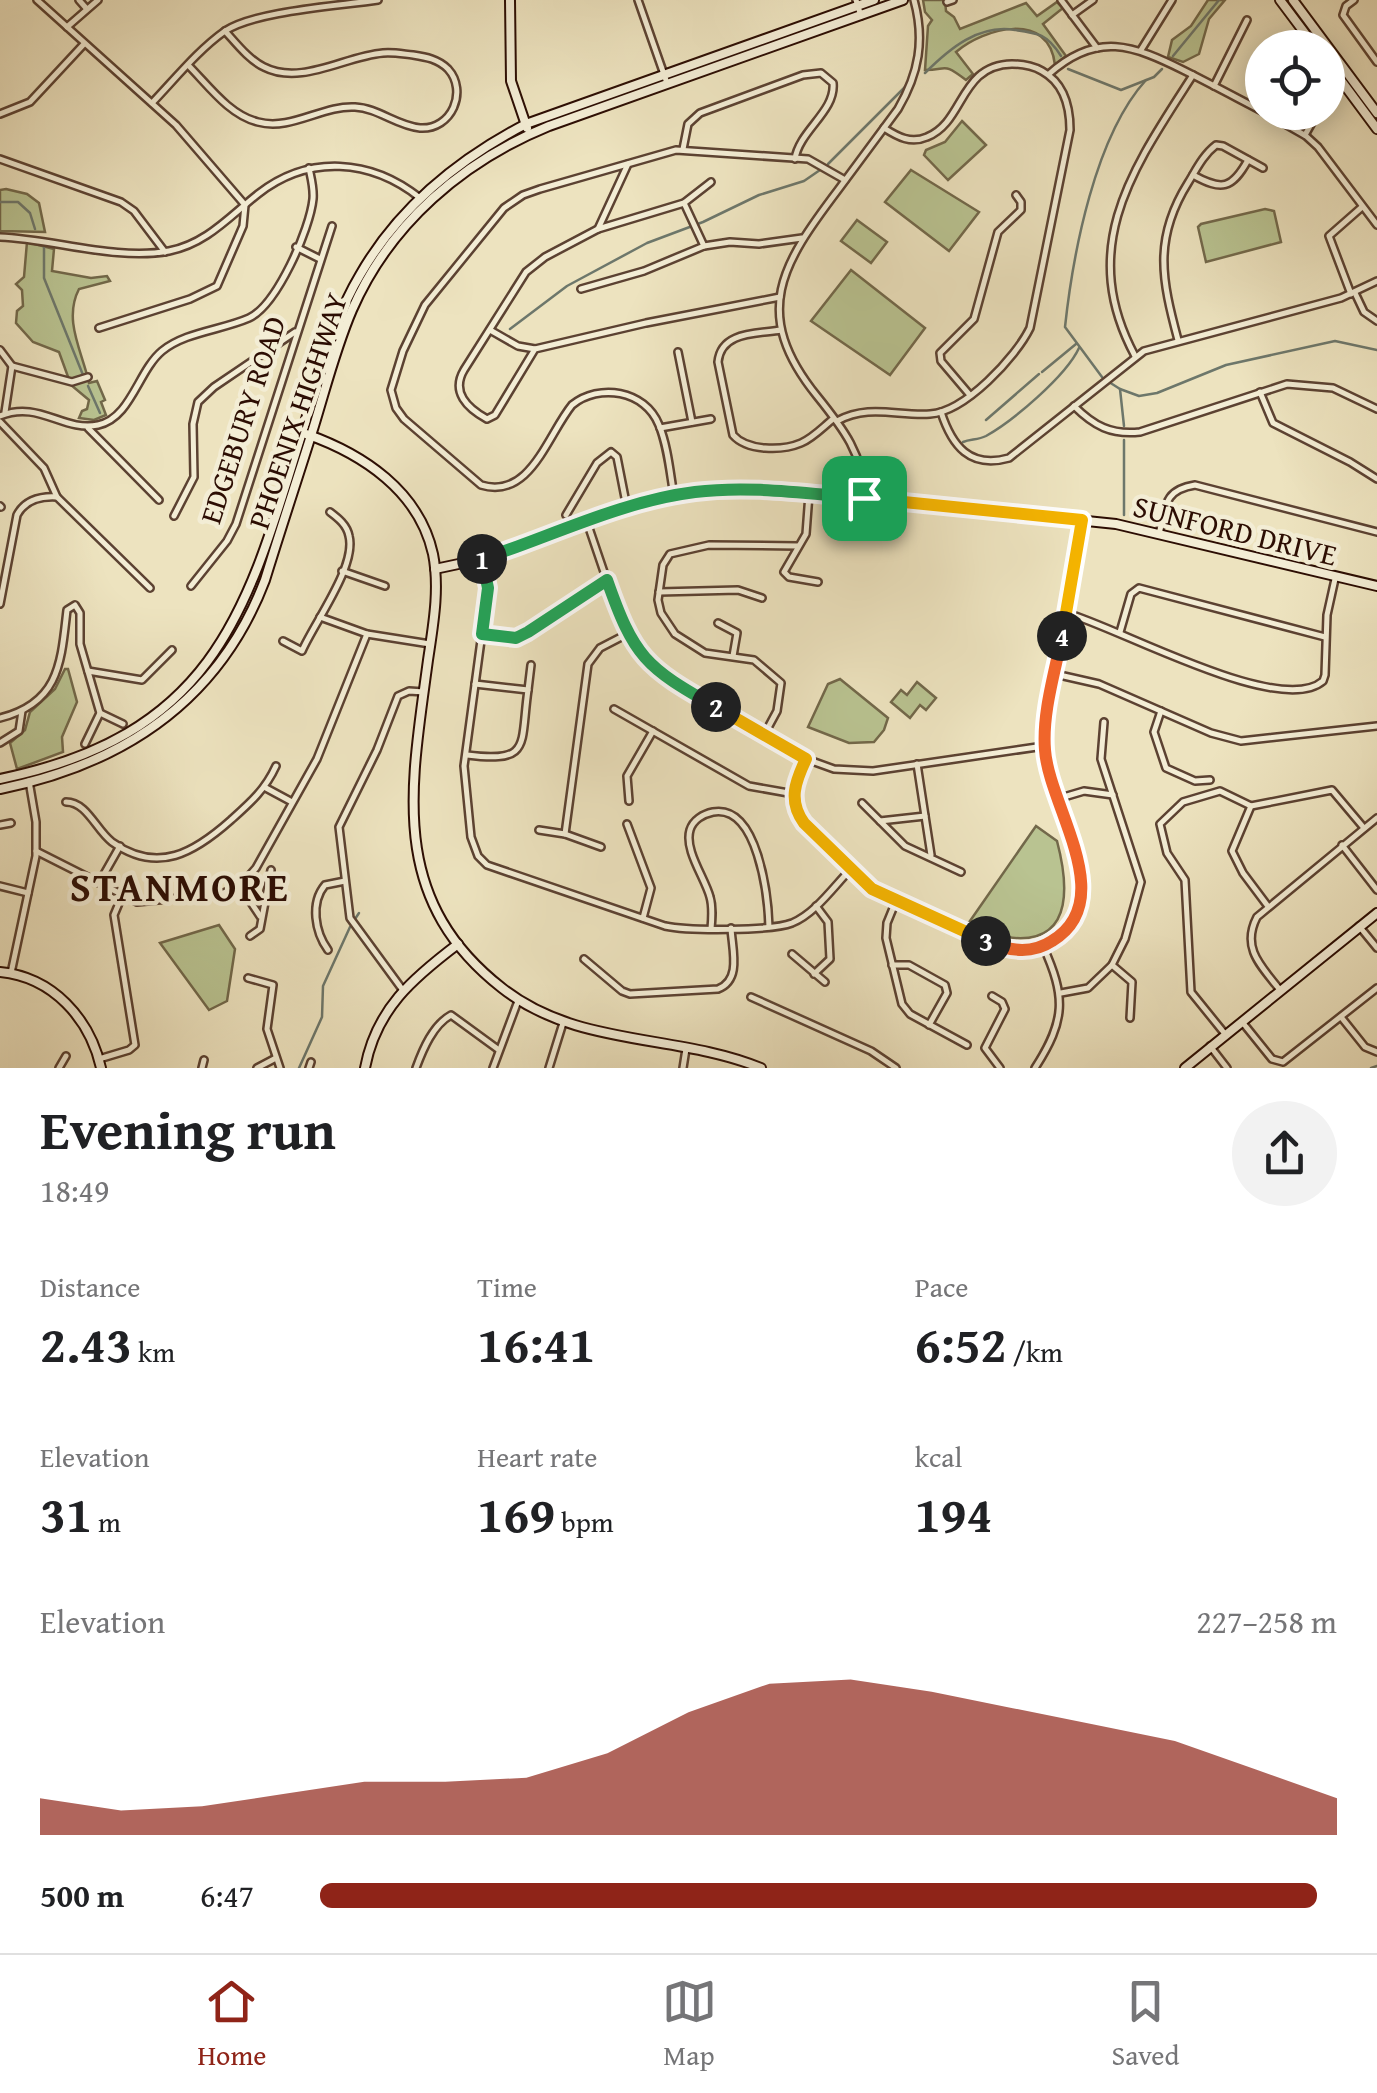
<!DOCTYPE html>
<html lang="en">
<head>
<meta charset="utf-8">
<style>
	:root { --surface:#fff; --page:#f2f2f2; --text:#202124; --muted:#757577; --line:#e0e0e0; --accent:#8f2418 }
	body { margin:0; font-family:"Gentium Book Plus",serif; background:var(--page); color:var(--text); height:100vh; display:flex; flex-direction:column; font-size:38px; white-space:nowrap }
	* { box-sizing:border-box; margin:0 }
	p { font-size:32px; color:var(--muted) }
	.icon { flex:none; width:55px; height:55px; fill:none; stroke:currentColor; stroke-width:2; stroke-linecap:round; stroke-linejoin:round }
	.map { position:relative; height:1068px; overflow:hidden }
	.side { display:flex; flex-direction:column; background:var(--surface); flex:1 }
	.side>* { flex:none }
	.fabs { position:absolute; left:1245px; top:30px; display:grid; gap:20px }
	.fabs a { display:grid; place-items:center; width:100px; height:100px; border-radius:50%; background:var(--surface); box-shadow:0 5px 25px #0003; font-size:50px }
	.pin { position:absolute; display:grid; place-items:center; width:85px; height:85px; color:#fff; margin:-42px; border-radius:20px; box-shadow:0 5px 15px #0006 }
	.km { position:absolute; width:50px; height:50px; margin:-25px; border-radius:50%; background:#222; color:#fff; font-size:28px; line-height:50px; text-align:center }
	.round { display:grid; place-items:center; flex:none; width:105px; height:105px; border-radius:52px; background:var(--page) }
	.headline { display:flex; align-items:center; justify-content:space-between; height:170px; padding:0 40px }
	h1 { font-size:55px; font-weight:700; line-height:75px }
	.metrics { display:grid; grid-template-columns:repeat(3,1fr); gap:15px; height:170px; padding:10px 40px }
	.metrics div { display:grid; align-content:center }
	.metrics b { font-size:50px; font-weight:700 }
	.metrics small { font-size:28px; font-weight:400 }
	.metrics p { font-size:28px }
	.chart { height:280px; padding:20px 40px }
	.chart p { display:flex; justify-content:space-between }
	.chart svg { width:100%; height:180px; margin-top:10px; fill:var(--accent); opacity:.7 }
	ul { padding:0 40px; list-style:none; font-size:32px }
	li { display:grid; grid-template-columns:160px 120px 1fr; align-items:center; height:75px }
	li i { height:25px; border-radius:12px; background:var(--accent) }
	.menu { display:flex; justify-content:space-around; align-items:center; height:140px; border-top:2px solid var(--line); background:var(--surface); font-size:28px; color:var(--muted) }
	.menu a { display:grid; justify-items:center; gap:5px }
	.menu .active { color:var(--accent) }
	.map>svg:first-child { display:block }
	.green { fill:#b9c391; stroke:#72684a; stroke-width:2.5 }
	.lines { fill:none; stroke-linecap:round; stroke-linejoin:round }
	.stream { stroke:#6d776b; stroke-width:2.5 }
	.street-casing { stroke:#5c4232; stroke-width:10 }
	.secondary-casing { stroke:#2c0d03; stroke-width:12 }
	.street { stroke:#f3edd5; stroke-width:5 }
	.secondary { stroke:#f3edd5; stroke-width:8 }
	.split-1-casing { stroke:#fff; stroke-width:20 }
	.split-2-casing { stroke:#fff; stroke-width:20 }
	.split-3-casing { stroke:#fff; stroke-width:20 }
	.split-4-casing { stroke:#fff; stroke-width:20 }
	.split-5-casing { stroke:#fff; stroke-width:20 }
	.split-1 { stroke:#22a559; stroke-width:12 }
	.split-2 { stroke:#22a559; stroke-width:12 }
	.split-3 { stroke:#f5b400; stroke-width:12 }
	.split-4 { stroke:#f0652b; stroke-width:12 }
	.split-5 { stroke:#f5b400; stroke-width:12 }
	.labels { text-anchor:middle; stroke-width:9; stroke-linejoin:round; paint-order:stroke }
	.street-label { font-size:30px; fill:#2c0d03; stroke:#f3edd5 }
	.district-label { font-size:40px; font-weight:bold; letter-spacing:2.5px; fill:#2c0d03; stroke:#f3edd5 }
</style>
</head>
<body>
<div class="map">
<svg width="1377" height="1068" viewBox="0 0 1377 1068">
	<rect width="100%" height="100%" fill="#ede3bf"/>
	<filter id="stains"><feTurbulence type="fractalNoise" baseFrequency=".002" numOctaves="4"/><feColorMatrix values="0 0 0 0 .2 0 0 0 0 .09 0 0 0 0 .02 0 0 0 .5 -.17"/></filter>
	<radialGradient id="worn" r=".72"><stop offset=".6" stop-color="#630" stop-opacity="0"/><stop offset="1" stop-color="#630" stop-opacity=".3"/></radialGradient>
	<g class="green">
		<path d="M 923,0 L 945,0 L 946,11 L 954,17 L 960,29 L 1026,3 L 1037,16 L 1057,2 L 1063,8 L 1043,24 L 1066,56 L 1055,65 C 1049,10 984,28 956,52 L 973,74 L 966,80 C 942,62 949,70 925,70 L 928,26 L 932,20 L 925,12 Z"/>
		<path d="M 1208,0 L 1225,0 L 1209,19 L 1199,54 L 1183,62 L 1168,57 L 1172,40 L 1191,26 Z"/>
		<path d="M 962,121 L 986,145 L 948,180 L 924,155 L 926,150 L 945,142 Z"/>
		<path d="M 911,170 L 979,212 L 949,251 L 885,202 Z"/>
		<path d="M 6,189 L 27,194 L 39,203 L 45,232 L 0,231 L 0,190 Z"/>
		<path d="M 1265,209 L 1274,211 L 1281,242 L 1206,262 L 1198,227 L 1201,224 Z"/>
		<path d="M 857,220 L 887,242 L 871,263 L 841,241 Z"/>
		<path d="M 27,242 L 54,249 L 52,271 L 91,278 L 107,276 L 110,281 L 79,289 C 63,320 82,351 89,383 L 97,381 L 105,400 L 101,402 L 106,415 L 94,420 L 79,418 L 82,411 L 87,409 L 89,400 L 71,385 L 59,352 L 33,342 L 16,323 L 17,311 L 23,306 L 22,290 L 16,284 L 24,277 Z"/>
		<path d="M 851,270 L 925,328 L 890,375 L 811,321 Z"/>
		<path d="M 65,669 L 68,669 L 77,702 L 62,737 L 63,752 L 17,769 L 10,743 L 25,730 L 30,712 L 55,689 Z"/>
		<path d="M 840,679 L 888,718 L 884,730 L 874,742 L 849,743 L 808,727 L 828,684 Z"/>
		<path d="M 917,682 L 936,698 L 926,710 L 920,705 L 910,718 L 891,702 L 901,690 L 907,695 Z"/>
		<path d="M 1036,826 L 1057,841 C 1067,879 1076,942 1015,938 C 1000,937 984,927 970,921 Z"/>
		<path d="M 219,925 L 235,949 L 227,1001 L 209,1010 L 160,943 Z"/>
	</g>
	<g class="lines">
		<g class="stream">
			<path d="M 1173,56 L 1219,0"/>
			<path d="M 1068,69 L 1121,90 L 1154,77 L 1162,69"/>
			<path d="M 925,73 C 950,48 979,24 1015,30 C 1038,33 1047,34 1061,56"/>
			<path d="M 828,164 L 908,84"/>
			<path d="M 0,202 L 18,202 L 30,213 L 35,229"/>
			<path d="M 44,247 L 44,278 L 83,375"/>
			<path d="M 510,329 L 567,286 L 647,243 L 703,222 L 759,195 L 804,181 L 820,170"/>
			<path d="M 1042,372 L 1076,344"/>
			<path d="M 1102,377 L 1065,327 C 1073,253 1095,136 1146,80"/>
			<path d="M 1109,382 L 1120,389 L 1124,426"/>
			<path d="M 88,386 L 100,413"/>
			<path d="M 1120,389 L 1139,396 L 1157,393 L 1226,365 L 1335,341 L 1377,350"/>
			<path d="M 986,420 L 1039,374"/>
			<path d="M 1124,440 L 1124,515"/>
			<path d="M 963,442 C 971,439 978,440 986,436 C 1013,421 1066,376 1079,348"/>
			<path d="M 355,919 L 359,913"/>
			<path d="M 299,1068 L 322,1017 L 323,986 L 350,927"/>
			<path d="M 1371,1068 L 1377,1066"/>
		</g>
		<defs>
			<g id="street">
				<path d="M 37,0 L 176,125 L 245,205 L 243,226 L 217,286 L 190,299 L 99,328"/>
				<path d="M 79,0 L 86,8"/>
				<path d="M 638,0 L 667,83"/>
				<path d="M 856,0 L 861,16"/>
				<path d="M 1061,0 L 1097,48"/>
				<path d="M 1354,0 L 1346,6 L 1343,15 L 1377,62"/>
				<path d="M 947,2 L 953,0"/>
				<path d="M 1072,15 L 1093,0"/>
				<path d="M 67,27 L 98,0"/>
				<path d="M 1141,50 L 1172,0"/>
				<path d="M 188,65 C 208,85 229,115 258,122 C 291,131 323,105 355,107 C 378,108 397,126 420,128 C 452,130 468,91 448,69 C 438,59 426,57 413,55 C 403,54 393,52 383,53 C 345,56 301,86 264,67 C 249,60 236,43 225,31"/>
				<path d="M 1049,74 C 1097,31 1133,45 1185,71 C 1211,84 1237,98 1262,111"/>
				<path d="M 1214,86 L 1247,20"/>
				<path d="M 1328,96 L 1328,95"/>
				<path d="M 152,103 C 175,79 198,50 225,31 C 255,11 339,6 378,0"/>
				<path d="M 1264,112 L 1306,136 L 1318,147 L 1377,225"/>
				<path d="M 0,114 L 30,102 L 84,44"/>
				<path d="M 1305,135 L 1318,112"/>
				<path d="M 683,149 L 688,124 L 700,113 L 803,75 L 821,73 L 833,83 C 836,111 799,131 795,159"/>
				<path d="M 0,159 L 121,202 L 134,211 L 165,252"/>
				<path d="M 628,164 L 598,229 L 545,257 L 526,272 L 464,370 C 451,392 467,408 487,419 L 495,415 L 535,349 L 646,323 L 780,297"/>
				<path d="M 1193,175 C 1222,191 1232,189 1248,160"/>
				<path d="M 684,203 L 704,246"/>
				<path d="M 598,229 L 684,203 L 711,182"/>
				<path d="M 0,237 C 53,239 117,261 169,251 C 206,244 230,216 258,194 C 309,154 371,159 420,198"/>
				<path d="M 296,247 L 320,259"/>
				<path d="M 581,289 L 644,271 L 704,246 L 730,242 L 759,244 L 802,238"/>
				<path d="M 1355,293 L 1364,312 L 1377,321"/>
				<path d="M 1351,294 L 1329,236 L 1362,207"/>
				<path d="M 490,330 L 518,346 L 535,349"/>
				<path d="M 781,330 C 757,334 721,331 718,362 L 733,435 C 747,451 782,451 801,443 C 813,438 823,427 833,419"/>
				<path d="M 1178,340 C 1162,280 1153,239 1188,183 C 1196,170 1203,155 1216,145 L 1223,146 L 1263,168"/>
				<path d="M 0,350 L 12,366 L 72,382 L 88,377"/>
				<path d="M 678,352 L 692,422"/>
				<path d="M 1135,356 C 1076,246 1134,167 1193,75"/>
				<path d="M 1260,392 L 1273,423 L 1350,462 L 1377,479"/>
				<path d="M 969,394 L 941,361 L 940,353 L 974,319 L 998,232 L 1021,210 L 1021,202 L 1016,195"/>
				<path d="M 1074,406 C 1094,426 1111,435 1140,432 L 1287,384 L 1333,388 L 1377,409"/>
				<path d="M 5,412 L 12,366"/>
				<path d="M 941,412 C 952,446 970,469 1009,458 L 1144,351 L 1341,298 L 1377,281"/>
				<path d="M 0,416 C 39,400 63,432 98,425 C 131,418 138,371 162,351 C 185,332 222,330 249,318 C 277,305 310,229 313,199 C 314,188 311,178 309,168"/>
				<path d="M 837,421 C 869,404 896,416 930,414 C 965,412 1016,357 1030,328 L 1070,130 C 1070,107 1064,83 1042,71 C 1033,66 1022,64 1012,64 C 959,65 965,122 927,137 C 911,144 898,137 884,128"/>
				<path d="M 0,422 L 44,468 L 57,497"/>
				<path d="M 88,428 L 159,500"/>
				<path d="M 660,428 L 711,419"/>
				<path d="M 809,494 L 806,534 L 784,572 L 789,577 L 818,582"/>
				<path d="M 674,496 C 670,473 668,447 659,425 C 645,390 599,383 572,405 C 547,436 530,500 481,485 L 404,419 L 396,408 L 391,390 L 403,351 L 425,305 L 504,208 L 523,195 L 540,189 L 676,150 L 808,159 L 845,180"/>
				<path d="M 864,498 C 865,456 842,427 817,396 C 750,313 782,264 838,190 C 858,163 878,136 898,109 C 919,73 925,40 914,0"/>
				<path d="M 0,506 L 1,507"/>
				<path d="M 566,515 L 597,463 L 611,452 L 617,457 L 627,508"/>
				<path d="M 174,516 L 194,477 L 193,424 L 198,402 L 214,387 L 295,332"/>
				<path d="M 588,525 L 622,625 L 640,655 L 682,688 L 798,756 L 834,769 L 873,771 L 1044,746"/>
				<path d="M 1159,534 C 1166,507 1163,490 1195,485 L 1377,532"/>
				<path d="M 482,559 L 487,596 L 464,766 L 471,837 L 478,856 L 487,865 L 665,926 C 688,931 771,931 792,923 C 816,913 834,886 851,869"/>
				<path d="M 342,571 L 385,586"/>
				<path d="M 191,586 L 227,541 L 236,524 L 332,226"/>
				<path d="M 659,592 L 738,590 L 762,598"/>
				<path d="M 0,604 L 17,515 C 25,500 41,496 57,497 L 150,588"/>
				<path d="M 1066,613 C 1118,627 1280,718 1323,681 L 1325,675 L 1327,615 L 1335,579"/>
				<path d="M 320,617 L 367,634 L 430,644"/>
				<path d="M 718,623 L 737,633 L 733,656"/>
				<path d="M 1120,632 L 1131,594 L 1139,588 L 1325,637"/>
				<path d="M 482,634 L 516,638 L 528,632 L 607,580"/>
				<path d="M 283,641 L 302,651 C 314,623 357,566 349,536 C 347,525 338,518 330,512"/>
				<path d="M 88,671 L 142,680 L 172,650"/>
				<path d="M 1055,674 L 1099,684 L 1211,733 L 1241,741 L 1377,726"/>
				<path d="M 528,690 L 531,665"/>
				<path d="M 614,709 L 749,786 L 794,794"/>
				<path d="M 1161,711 L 1154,732 L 1166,768 L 1195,781 L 1210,780"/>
				<path d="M 100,713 L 123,724"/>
				<path d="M 0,718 C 60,703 61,662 67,610 L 75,605 L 80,613 L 80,644 L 100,713 L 85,744"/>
				<path d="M 764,735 L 777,711 L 781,683 L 754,660 L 705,653 L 675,634 L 661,613 L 658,600 L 663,565 L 670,554 L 709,545 L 798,546"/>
				<path d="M 0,743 L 19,731 L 22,711"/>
				<path d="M 467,755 C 532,763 520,746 528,690 L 475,684"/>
				<path d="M 806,759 C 796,782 788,801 804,823 L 878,893 L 1003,948 L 1024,950 L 1043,946 L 1071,924 L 1080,906 L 1083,887 L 1049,775 L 1045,739 L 1081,520"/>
				<path d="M 917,764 L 931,855"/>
				<path d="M 266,788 L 292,802"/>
				<path d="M 1057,799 L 1084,791 L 1113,795"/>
				<path d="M 629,801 L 627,776 L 653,731"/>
				<path d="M 66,802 C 87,802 96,830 112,842 C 158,875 195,852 231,820 C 250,803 265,790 276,766"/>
				<path d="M 862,803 L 905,846 L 961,872"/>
				<path d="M 880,821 L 925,816"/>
				<path d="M 627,824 L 651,888 L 643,918"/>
				<path d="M 0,825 L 11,823"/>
				<path d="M 539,830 L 565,834 L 601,847"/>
				<path d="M 565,834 L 588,664 L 600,648 L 627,634"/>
				<path d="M 1342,845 L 1377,890"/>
				<path d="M 36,851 L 137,902 L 221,894 L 240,886 L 256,868 L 317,759 L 367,634"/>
				<path d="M 99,883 L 120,846"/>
				<path d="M 0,886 L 28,893"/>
				<path d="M 240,886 L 260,916"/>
				<path d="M 896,901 L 887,923 L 886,938 L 902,1004 L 910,1014 L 967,1045"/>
				<path d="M 1267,905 L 1243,873 L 1232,851 L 1251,806 L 1332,790 L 1364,828"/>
				<path d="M 1359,926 L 1377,948"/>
				<path d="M 711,929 C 712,918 713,907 710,897 C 705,878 684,850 690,830 C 693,820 703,814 713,812 C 758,804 768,896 769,927"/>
				<path d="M 250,936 L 260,929 L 271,870"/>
				<path d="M 328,950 C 315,932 310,903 325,885 L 345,881"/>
				<path d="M 792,954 L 825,982"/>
				<path d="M 584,959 L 622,991 L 630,994 L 718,989 C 742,980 732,949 731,928"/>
				<path d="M 892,965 L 909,965 L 945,985 L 947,993 L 929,1025"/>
				<path d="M 1112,965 L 1132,982 L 1130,1018"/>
				<path d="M 11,973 L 36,856 L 36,822 L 29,781"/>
				<path d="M 814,974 L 830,959 L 828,922 L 816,906"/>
				<path d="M 248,978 L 273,985 L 267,1029 L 280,1068"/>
				<path d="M 402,989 L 350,918 L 339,827 L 377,750 L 398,696 L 409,691 L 424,692"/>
				<path d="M 1280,990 C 1261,966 1241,948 1257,917 L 1377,818"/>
				<path d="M 1061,993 L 1088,988 L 1112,965 L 1125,939 L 1141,882 L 1101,759 L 1104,722"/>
				<path d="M 992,996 L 1002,1002 L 1005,1009 L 985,1048 L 1000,1068"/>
				<path d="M 751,997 L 871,1051 L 896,1068"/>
				<path d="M 1341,1017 L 1365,1047 L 1377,1052"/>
				<path d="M 1243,1023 L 1272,1059 L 1283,1062 L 1377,988"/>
				<path d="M 1225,1034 L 1191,992 L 1185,880 L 1167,853 L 1160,824 L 1183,802 L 1220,791 L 1251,806"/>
				<path d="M 1210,1046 L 1227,1068"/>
				<path d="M 99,1059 L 129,1050 L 135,1045 L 114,915 L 122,896"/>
				<path d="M 59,1068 L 66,1056"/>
				<path d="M 202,1068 L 204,1060"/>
				<path d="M 257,1068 L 276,1058"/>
				<path d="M 309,1068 L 311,1062"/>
				<path d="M 416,1068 C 423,1049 433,1025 451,1015 L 499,1050"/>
				<path d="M 493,1068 L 518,1001"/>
				<path d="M 549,1068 L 563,1023"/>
				<path d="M 683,1068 L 686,1049"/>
				<path d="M 1035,1068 C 1066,1020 1066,997 1043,946"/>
			</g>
			<g id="secondary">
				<path d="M 510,0 L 511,81 L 527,128"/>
				<path d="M 1280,0 L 1316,48"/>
				<path d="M 1293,0 L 1377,113"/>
				<path d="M 1328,63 L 1377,129"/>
				<path d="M 306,434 C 363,454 419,491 433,554 C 440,589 433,626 428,660 C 411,787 387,898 502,988 C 578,1048 676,1033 761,1068"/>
				<path d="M 435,569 L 482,559 L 659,499 L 694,492 L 745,489 L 864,498 L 1116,524 L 1377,586"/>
				<path d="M 0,779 C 228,732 250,597 311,403 C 325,359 336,315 360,275 C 399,207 457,160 526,124 L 874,0"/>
				<path d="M 0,789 C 123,764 219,701 265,580 C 281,528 298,477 314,426 C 326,387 336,347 352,310 C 390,223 463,161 549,126 L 903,0"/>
				<path d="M 0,972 C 53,977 90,1019 101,1068"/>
				<path d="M 365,1068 C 376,1009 413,978 458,944"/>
				<path d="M 1185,1068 L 1377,913"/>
			</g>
		</defs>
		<use href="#street" class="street-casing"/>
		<use href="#secondary" class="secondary-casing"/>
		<use href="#street" class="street"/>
		<use href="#secondary" class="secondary"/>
	</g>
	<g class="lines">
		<defs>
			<path id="split-1" d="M 482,559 C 552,536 622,501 695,492 C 751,485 809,494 864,498"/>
			<path id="split-2" d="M 482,559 L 488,588 L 482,634 L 516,638 L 528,632 L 607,580 C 634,657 645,667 716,707"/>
			<path id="split-3" d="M 716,707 L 806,759 C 795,782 788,801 804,823 L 872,889 L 986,941"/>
			<path id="split-4" d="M 986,941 C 1008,951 1031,955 1052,941 C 1120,900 1049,807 1045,750 C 1042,713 1055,672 1062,636"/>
			<path id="split-5" d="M 864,498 L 1082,520 L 1062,636"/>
		</defs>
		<use href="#split-1" class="split-1-casing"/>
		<use href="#split-2" class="split-2-casing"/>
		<use href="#split-3" class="split-3-casing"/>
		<use href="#split-4" class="split-4-casing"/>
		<use href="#split-5" class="split-5-casing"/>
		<use href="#split-1" class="split-1"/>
		<use href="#split-2" class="split-2"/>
		<use href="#split-3" class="split-3"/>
		<use href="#split-4" class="split-4"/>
		<use href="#split-5" class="split-5"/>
	</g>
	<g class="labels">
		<g class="street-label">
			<text transform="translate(298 411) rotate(-71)" y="10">PHOENIX HIGHWAY</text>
			<text transform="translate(243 420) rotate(-72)" y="10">EDGEBURY ROAD</text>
			<text transform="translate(1235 531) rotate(14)" y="10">SUNFORD DRIVE</text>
		</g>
		<g class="district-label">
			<text x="180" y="901">STANMORE</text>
		</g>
	</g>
	<rect width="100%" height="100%" filter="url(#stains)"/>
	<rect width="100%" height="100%" fill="url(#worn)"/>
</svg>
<div class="fabs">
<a><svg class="icon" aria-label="locate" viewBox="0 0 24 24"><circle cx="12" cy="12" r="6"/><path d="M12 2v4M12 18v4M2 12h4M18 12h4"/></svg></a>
</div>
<div class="pin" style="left:864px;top:498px;background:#1e9e55"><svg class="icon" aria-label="arrive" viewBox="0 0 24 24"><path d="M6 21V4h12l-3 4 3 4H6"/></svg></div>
<b class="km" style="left:482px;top:559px">1</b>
<b class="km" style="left:716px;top:707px">2</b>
<b class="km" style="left:986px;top:941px">3</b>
<b class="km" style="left:1062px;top:636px">4</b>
</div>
<section class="side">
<div class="headline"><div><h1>Evening run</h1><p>18:49</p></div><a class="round"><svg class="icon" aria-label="share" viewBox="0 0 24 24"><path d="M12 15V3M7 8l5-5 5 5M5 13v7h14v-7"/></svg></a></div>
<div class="metrics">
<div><p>Distance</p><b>2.43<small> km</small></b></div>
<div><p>Time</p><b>16:41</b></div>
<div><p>Pace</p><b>6:52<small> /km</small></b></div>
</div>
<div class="metrics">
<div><p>Elevation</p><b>31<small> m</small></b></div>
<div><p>Heart rate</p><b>169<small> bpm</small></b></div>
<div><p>kcal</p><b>194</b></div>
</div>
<div class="chart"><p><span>Elevation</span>227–258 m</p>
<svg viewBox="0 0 160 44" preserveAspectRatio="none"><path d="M0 44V35L10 38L20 37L30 34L40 31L50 31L60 30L70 24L80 14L90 7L100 6L110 9L120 13L130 17L140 21L150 28L160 35V44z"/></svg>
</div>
<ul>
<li><b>500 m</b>6:47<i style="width:98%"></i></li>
</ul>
</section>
<nav class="menu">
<a class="active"><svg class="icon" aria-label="home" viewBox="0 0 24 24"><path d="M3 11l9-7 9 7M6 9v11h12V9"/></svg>Home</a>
<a><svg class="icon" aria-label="map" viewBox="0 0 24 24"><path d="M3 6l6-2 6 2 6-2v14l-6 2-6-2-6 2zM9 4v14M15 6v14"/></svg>Map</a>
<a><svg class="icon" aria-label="saved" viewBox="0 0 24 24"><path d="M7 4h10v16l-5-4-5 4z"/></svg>Saved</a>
</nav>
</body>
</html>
